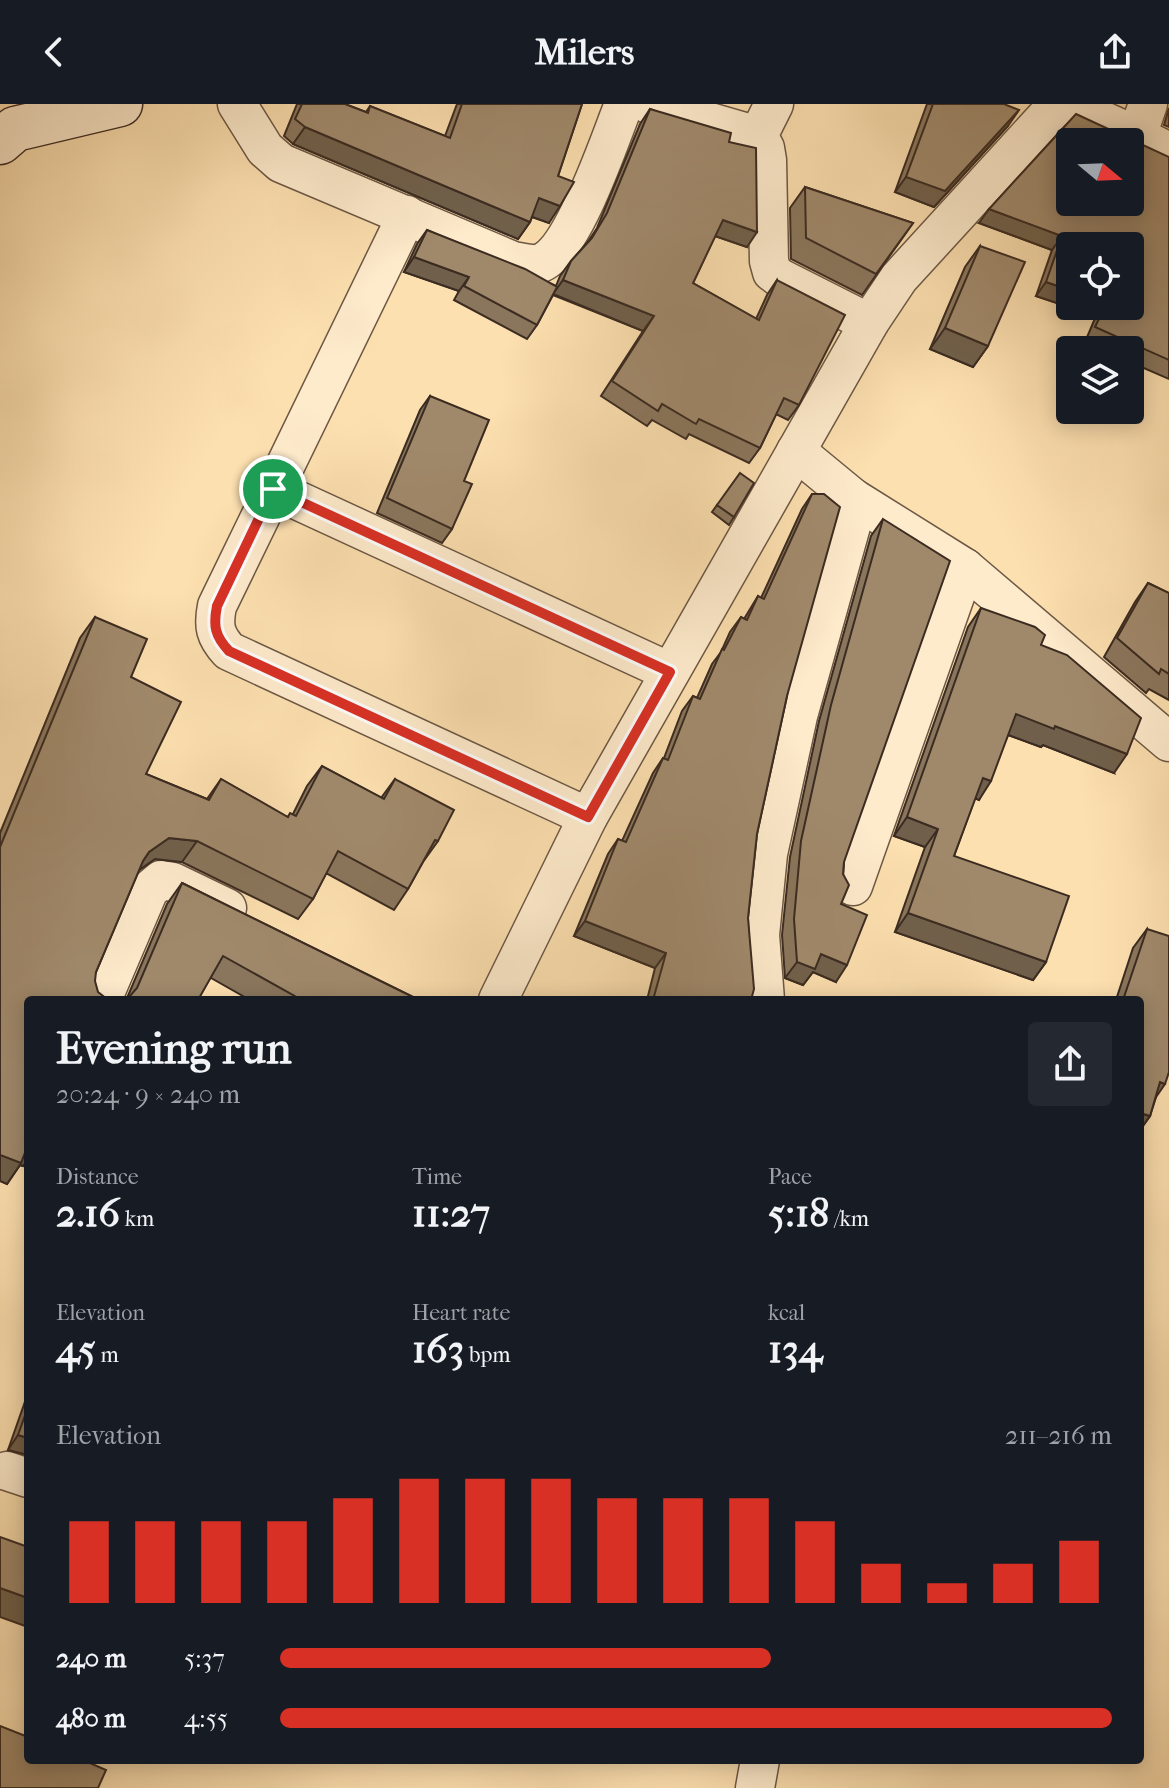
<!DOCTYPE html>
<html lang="en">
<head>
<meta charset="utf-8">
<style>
	:root { --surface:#171b24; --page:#242831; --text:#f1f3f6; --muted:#9ea1a6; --accent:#d93025 }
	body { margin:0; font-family:"IM FELL French Canon",serif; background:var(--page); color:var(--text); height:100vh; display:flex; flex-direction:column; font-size:30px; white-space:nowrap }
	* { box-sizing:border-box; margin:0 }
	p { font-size:26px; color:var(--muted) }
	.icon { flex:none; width:44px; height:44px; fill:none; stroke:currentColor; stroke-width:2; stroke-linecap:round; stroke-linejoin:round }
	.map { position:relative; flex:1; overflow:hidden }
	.drawer { position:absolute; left:24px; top:892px; width:1120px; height:768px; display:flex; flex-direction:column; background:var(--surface); border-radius:8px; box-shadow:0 4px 20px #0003 }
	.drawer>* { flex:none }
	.needle { width:52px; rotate:109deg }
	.controls { position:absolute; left:1056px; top:24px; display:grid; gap:16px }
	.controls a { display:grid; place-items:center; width:88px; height:88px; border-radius:8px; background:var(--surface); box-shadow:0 4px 20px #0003; font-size:40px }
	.pin { position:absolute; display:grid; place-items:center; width:68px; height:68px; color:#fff; margin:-34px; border:4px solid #fff; border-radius:50%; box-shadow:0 2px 8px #0007 }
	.round { display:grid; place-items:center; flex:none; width:84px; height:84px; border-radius:8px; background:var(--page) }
	.summary { display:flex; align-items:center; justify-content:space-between; height:136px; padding:0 32px }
	h1 { font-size:44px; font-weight:700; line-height:60px }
	.stats { display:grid; grid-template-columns:repeat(3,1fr); gap:12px; height:136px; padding:8px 32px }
	.stats div { display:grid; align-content:center }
	.stats b { font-size:40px; font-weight:700 }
	.stats small { font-size:22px; font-weight:400 }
	.stats p { font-size:22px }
	.chart { height:224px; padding:16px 32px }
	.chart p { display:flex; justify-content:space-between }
	.chart svg { width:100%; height:144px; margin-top:8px; stroke:var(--accent); stroke-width:6 }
	ul { padding:0 32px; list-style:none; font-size:26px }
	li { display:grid; grid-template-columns:128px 96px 1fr; align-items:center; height:60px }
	li i { height:20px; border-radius:10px; background:var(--accent) }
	header { display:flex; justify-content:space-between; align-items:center; height:104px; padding:0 32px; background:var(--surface); font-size:36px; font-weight:700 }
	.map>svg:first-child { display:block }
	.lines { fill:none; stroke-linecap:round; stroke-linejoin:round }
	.street-casing { stroke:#6c5845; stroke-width:41 }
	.secondary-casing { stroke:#3b2b21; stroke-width:47 }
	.street { stroke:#feebcc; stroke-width:38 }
	.secondary { stroke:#feebcc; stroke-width:44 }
	.wall { fill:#8a765c; stroke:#3b2b21; stroke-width:2; fill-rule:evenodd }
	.shaded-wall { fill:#70604b; stroke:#3b2b21; stroke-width:2 }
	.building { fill:#a0896b; stroke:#3b2b21; stroke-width:2; fill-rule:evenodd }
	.route-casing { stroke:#fff; stroke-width:16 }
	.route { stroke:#d93025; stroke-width:10 }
</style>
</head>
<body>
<header><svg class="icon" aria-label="back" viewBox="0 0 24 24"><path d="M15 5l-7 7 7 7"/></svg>Milers<svg class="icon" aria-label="share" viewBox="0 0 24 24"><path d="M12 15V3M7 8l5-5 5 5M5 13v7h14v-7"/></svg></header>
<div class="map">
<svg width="1169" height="1684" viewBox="0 0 1169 1684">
	<rect width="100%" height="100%" fill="#fde0b0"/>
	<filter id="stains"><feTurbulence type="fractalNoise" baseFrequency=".0025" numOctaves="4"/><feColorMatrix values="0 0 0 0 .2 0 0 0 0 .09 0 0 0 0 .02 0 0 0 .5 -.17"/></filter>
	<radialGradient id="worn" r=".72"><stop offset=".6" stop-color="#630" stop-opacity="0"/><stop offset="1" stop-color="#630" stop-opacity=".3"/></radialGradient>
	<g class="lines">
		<defs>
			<g id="street">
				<path d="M 237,0 L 265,45 L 281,59 L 513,157 C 520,158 531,161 538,160 C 573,150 610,34 624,0"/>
				<path d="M 648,0 L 758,32 L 765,44 L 767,56 L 769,157 L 772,168 L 780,174 L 869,219"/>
				<path d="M 1066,0 L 1137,32"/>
				<path d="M 1148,0 L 1137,32 L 1169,48"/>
				<path d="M 758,32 L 774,0"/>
				<path d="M 407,111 L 217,502 C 213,522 215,532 229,547 L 588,713"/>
				<path d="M 273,385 L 670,568"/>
				<path d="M 853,394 L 965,464"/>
				<path d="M 853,782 L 965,464 L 1169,638"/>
				<path d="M 102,896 L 149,786 L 161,776 L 173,778 L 227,804"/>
				<path d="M 498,896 L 588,713 L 869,219 L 899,174 L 1058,0"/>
				<path d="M 765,896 L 760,831 L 768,750 L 798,612 L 853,415 L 853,394 L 796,347"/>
				<path d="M 7,1367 L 28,1374"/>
				<path d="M 755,1684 L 760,1656"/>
			</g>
			<path id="secondary" d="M 0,38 L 15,25 L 120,0"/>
		</defs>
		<use href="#street" class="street-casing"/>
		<use href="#secondary" class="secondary-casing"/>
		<use href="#street" class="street"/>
		<use href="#secondary" class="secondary"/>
	</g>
	<g class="wall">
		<path d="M 297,0 L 345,0 L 366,8 L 370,2 L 445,32 L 457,0 L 582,0 L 558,72 L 549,119 L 532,113 L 530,118 L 518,135 L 293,40 L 284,32 Z"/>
		<path d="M 927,0 L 1004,0 L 1008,22 L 934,103 L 895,88 Z"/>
		<path d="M 1169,4 L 1169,23 L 1164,21 Z"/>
		<path d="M 650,5 L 729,38 L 747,143 L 715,132 L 693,179 L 756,215 L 767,191 L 777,176 L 799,301 L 788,316 L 776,310 L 760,344 L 749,359 L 689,330 L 686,335 L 652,316 L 647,322 L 601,292 L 643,227 L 553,191 L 537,221 L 527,235 L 454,196 L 459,187 L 404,168 L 417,140 L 427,126 L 556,182 L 560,172 L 571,157 L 587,139 L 597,124 L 640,20 Z"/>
		<path d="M 1169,53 L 1169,275 L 1130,258 L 1130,246 L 1103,246 L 1085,238 L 1096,212 L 1036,192 L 1052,146 L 979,119 ZM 1070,142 L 1130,202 L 1070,202 Z"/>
		<path d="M 805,83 L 913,119 L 862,191 L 791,155 L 790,104 Z"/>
		<path d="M 980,142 L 988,242 L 973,263 L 930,245 L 965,163 Z"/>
		<path d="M 430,292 L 464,377 L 452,425 L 442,439 L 377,409 L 420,306 Z"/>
		<path d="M 812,390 L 787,592 L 757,730 L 748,814 L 751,896 L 647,896 L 655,864 L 574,832 L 608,750 L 618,735 L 622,737 L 653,669 L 663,654 L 664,654 L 682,607 L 693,592 L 697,594 L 712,560 L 721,548 L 730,528 L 741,513 L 744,515 L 758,492 L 761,494 L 802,405 Z"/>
		<path d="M 717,401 L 734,413 L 729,421 L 712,408 Z"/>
		<path d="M 883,415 L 844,758 L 836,878 L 813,868 L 803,881 L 785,874 L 782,831 L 790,753 L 819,617 L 871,432 Z"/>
		<path d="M 1148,479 L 1169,489 L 1169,596 L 1149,585 L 1146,589 L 1104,553 L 1135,498 Z"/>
		<path d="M 981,504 L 1041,541 L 1114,669 L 1043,641 L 1041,643 L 1008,631 L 979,696 L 975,694 L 954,752 L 1046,858 L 1033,876 L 895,828 L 925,743 L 894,732 L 968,523 Z"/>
		<path d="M 95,513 L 131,573 L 146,670 L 207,695 L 221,675 L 287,713 L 293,710 L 307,682 L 322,662 L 381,694 L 395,675 L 438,737 L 423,758 L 408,785 L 394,806 L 326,769 L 313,795 L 298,815 L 182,758 L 155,755 L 139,766 L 96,868 L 23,1062 L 20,1061 L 7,1080 L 0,1077 L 0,729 L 80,534 Z"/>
		<path d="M 182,779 L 419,896 L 250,896 L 211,874 L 127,894 L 167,800 Z"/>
		<path d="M 1147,825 L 1156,993 L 1150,1012 L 1140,1026 L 1140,896 L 1116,896 L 1133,844 Z"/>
		<path d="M 28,1289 L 28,1351 L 8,1346 Z"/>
	</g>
	<g class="shaded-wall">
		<path d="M 1019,6 L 1008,22 L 934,103 L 895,88 L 906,73 Z"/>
		<path d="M 305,23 L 530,118 L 518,135 L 293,40 Z"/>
		<path d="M 539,94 L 560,102 L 549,119 L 527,111 Z"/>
		<path d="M 989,105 L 1062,132 L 1052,146 L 979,119 Z"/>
		<path d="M 723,116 L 757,128 L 747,143 L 712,131 Z"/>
		<path d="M 414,153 L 469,173 L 459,187 L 404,168 Z"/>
		<path d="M 563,176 L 654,212 L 643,227 L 553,190 Z"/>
		<path d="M 1046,178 L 1070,186 L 1070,202 L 1103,202 L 1096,212 L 1036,192 Z"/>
		<path d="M 945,224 L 988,242 L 973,263 L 930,245 Z"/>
		<path d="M 1016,610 L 1055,622 L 1127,650 L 1114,669 L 1043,641 L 1041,643 L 1003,629 Z"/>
		<path d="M 983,674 L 991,677 L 979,696 L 970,692 Z"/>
		<path d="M 907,713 L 938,725 L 925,743 L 894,732 Z"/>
		<path d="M 169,734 L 197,737 L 182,758 L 155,755 L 135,769 L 149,748 Z"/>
		<path d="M 908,809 L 1046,858 L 1033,876 L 895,828 Z"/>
		<path d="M 585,817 L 666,849 L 655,864 L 574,832 Z"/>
		<path d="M 821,850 L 847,861 L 836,878 L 813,868 L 803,881 L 785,874 L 797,858 Z"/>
		<path d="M 1160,978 L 1165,980 L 1152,999 Z"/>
		<path d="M 1140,1009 L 1150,1012 L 1140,1026 Z"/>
		<path d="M 28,1040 L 28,1055 L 23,1062 L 20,1061 L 7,1080 L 0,1077 L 0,1051 Z"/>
		<path d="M 18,1331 L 28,1334 L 28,1351 L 8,1346 Z"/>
		<path d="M 0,1484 L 28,1494 L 28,1523 L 0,1513 Z"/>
	</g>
	<g class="building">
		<path d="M 302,0 L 345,0 L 368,9 L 370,2 L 450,34 L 462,0 L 582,0 L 558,72 L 574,78 L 560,102 L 539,94 L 530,118 L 305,23 L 295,15 Z"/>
		<path d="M 933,0 L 1004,0 L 1019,6 L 945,87 L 906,73 Z"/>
		<path d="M 650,5 L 731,29 L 729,38 L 756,44 L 757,128 L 723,116 L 693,179 L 759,216 L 777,176 L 845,211 L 799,301 L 784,294 L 760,344 L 699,315 L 696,320 L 662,300 L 658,307 L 612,277 L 654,212 L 563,176 L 571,157 L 592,134 L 607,109 Z"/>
		<path d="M 1076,10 L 1169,53 L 1169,256 L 1095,223 L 1105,202 L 1130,202 L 1130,142 L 1070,142 L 1070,186 L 1046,178 L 1062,132 L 989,105 ZM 1070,38 L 1130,38 L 1130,98 L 1070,98 Z"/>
		<path d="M 805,83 L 913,119 L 876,170 L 806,134 Z"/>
		<path d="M 427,126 L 525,165 L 557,183 L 537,221 L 464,182 L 469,173 L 414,153 Z"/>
		<path d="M 980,142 L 1025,158 L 988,242 L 945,224 Z"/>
		<path d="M 430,292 L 489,316 L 464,377 L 472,380 L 452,425 L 387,394 Z"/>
		<path d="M 740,369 L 754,379 L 734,413 L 717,401 Z"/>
		<path d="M 812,390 L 824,390 L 840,403 L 787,592 L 757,730 L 748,814 L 754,885 L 751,896 L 653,896 L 666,849 L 585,817 L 618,735 L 626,738 L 663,654 L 668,656 L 693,592 L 700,595 L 722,545 L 724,546 L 741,513 L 747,516 L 758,492 L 764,495 Z"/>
		<path d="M 883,415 L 950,457 L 844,758 L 843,770 L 849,781 L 841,800 L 867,811 L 847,861 L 821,850 L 815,865 L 797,858 L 794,815 L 801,737 L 831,601 Z"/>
		<path d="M 1148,479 L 1169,489 L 1169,570 L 1161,565 L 1159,570 L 1117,534 Z"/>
		<path d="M 981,504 L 1035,523 L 1045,531 L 1041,541 L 1067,551 L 1141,614 L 1127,650 L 1055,622 L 1054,625 L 1016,610 L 991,677 L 983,674 L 954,752 L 1069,792 L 1046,858 L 908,809 L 938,725 L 907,713 Z"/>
		<path d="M 95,513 L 147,535 L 131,573 L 181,598 L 146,670 L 209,696 L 221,675 L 288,713 L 290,709 L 296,712 L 322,662 L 384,695 L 395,675 L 454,706 L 438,737 L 435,736 L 408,785 L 338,747 L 313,795 L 197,737 L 169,734 L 149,748 L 143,757 L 96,868 L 95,877 L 98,888 L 107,895 L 111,896 L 28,896 L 28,1041 L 21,1059 L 0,1051 L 0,743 Z"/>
		<path d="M 182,779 L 417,895 L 419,896 L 302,896 L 223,852 L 198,896 L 121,896 L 130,892 L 137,884 Z"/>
		<path d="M 1147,825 L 1169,832 L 1169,968 L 1165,980 L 1160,978 L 1150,1012 L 1140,1009 L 1140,896 L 1123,896 Z"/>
		<path d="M 28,1303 L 28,1334 L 18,1331 Z"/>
		<path d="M 0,1433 L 28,1443 L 28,1494 L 0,1484 Z"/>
		<path d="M 0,1622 L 28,1633 L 28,1656 L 83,1656 L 106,1666 L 98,1684 L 0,1684 Z"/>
	</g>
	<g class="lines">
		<defs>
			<path id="route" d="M 273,385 L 670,568 L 588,713 L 229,547 C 215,532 213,522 217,502 Z"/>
		</defs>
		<use href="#route" class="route-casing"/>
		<use href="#route" class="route"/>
	</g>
	<rect width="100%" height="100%" filter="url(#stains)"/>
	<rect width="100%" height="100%" fill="url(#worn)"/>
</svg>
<div class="controls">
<a><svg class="needle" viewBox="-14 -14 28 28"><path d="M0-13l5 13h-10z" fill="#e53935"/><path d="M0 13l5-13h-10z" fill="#9ea1a6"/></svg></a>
<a><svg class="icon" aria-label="locate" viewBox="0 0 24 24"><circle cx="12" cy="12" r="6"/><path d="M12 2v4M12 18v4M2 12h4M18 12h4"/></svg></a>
<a><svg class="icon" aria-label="layers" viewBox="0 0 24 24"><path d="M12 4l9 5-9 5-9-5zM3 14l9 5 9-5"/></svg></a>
</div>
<div class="pin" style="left:273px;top:385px;background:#1e9e55"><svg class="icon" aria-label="arrive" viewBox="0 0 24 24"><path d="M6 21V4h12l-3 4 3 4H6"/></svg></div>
<section class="drawer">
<div class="summary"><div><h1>Evening run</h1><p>20:24 · 9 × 240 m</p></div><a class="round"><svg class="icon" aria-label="share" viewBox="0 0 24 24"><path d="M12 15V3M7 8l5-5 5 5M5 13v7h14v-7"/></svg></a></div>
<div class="stats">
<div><p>Distance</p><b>2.16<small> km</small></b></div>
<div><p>Time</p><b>11:27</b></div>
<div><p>Pace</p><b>5:18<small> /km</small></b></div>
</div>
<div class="stats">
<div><p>Elevation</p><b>45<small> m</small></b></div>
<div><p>Heart rate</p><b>163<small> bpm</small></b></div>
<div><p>kcal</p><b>134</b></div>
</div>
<div class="chart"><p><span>Elevation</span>211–216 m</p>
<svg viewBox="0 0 160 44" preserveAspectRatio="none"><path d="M5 44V19M15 44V19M25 44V19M35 44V19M45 44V12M55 44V6M65 44V6M75 44V6M85 44V12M95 44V12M105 44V12M115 44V19M125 44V32M135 44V38M145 44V32M155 44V25"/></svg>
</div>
<ul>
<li><b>240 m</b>5:37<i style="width:59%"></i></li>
<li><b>480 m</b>4:55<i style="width:100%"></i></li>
</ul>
</section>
</div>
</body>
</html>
